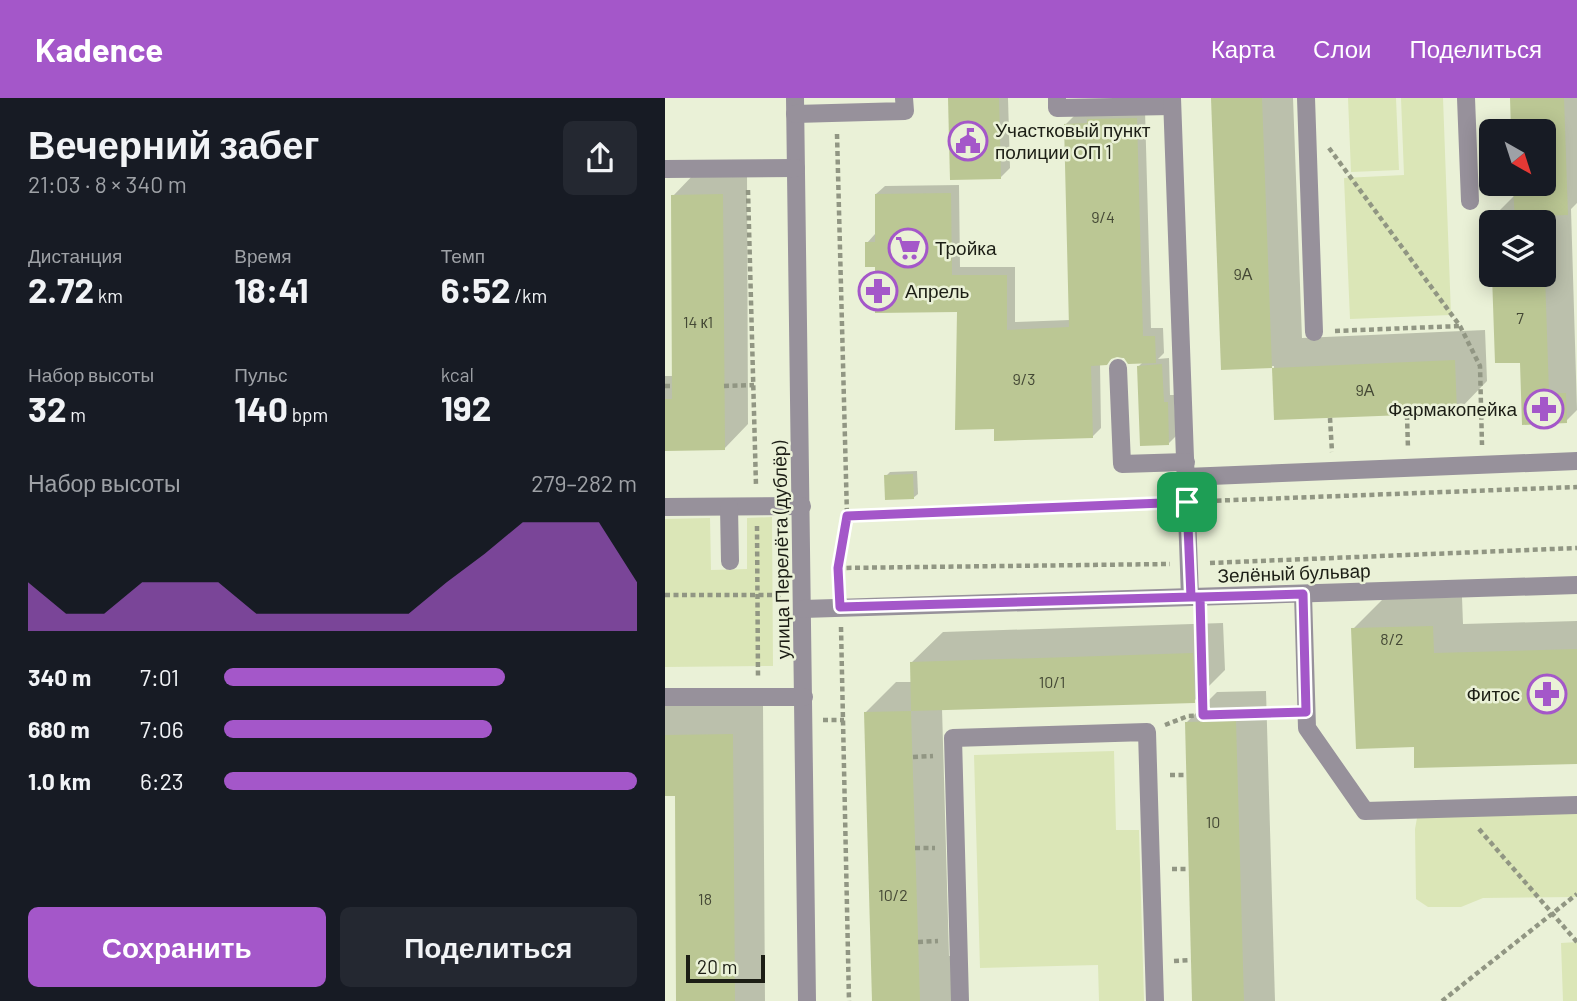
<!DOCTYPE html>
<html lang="ru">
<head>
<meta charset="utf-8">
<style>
	:root { --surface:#171b24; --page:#242831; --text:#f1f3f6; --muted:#9ea1a6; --accent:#a457c9 }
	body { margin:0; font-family:Barlow,sans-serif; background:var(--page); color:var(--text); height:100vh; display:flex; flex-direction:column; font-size:26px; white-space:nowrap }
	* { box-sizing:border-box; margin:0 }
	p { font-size:23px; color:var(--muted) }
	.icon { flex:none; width:38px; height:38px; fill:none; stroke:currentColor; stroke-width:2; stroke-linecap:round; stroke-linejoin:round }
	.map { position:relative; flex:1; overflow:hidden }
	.side { display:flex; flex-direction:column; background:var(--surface); width:665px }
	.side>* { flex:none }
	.needle { width:46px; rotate:141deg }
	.fabs { position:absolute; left:814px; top:21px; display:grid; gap:14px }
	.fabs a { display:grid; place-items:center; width:77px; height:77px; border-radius:10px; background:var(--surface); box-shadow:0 4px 18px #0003; font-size:35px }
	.scale { position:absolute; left:21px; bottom:18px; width:79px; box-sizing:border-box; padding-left:7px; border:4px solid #1c1e15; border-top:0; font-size:19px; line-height:24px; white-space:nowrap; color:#1c1e15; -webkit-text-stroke:5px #eaf1d7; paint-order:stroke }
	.pin { position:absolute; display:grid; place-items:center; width:60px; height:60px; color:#fff; margin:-30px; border-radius:14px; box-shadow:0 4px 10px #0006 }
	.round { display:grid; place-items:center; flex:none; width:74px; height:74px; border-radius:10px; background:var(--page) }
	.overview { display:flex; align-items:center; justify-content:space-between; height:119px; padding:0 28px }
	h1 { font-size:38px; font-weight:700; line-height:52px }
	.stats { display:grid; grid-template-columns:repeat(3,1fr); gap:10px; height:119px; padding:7px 28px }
	.stats div { display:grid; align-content:center }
	.stats b { font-size:35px; font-weight:700 }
	.stats small { font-size:19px; font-weight:400 }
	.stats p { font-size:19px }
	.chart { height:196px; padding:14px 28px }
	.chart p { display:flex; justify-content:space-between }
	.chart svg { width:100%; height:126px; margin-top:7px; fill:var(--accent); opacity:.7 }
	.button { display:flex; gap:14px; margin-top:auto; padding:14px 28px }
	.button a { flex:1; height:80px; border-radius:10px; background:var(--accent); color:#fff; font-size:28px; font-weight:700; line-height:80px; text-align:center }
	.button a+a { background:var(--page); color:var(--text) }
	ul { padding:0 28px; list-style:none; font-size:23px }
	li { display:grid; grid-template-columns:112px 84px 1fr; align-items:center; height:52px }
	li i { height:18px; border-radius:9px; background:var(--accent) }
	header { display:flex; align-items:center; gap:42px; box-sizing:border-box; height:98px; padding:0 35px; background:var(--accent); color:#fff }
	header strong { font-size:33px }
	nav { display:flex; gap:38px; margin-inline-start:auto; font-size:24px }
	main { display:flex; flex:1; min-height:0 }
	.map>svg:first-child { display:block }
	.green { fill:#dbe6b7 }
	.shadow { fill:#0003 }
	.building { fill:#bbc794 }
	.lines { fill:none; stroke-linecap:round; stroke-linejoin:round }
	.path { stroke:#919683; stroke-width:4.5; stroke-dasharray:5 3.5; stroke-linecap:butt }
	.minor { stroke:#97919b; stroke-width:18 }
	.route-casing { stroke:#fff; stroke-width:14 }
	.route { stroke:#a457c9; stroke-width:9 }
	.labels { text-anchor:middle; stroke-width:5; stroke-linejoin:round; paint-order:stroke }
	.number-label { font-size:16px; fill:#444835 }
	.poi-label { font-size:19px; fill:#1c1e15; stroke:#eaf1d7; text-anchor:start }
	.street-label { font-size:19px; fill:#1c1e15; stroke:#eaf1d7 }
</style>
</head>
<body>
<header>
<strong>Kadence</strong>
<nav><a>Карта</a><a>Слои</a><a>Поделиться</a></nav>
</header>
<main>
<section class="side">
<div class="overview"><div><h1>Вечерний забег</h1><p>21:03 · 8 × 340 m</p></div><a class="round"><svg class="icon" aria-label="share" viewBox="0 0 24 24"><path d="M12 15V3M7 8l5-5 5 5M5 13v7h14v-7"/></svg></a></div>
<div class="stats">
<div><p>Дистанция</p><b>2.72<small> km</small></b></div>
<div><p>Время</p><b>18:41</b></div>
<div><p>Темп</p><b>6:52<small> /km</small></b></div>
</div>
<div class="stats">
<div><p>Набор высоты</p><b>32<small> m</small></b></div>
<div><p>Пульс</p><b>140<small> bpm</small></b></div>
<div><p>kcal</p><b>192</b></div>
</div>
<div class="chart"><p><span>Набор высоты</span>279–282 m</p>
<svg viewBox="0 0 160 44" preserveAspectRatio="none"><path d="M0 44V27L10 38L20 38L30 27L40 27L50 27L60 38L70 38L80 38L90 38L100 38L110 27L120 17L130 6L140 6L150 6L160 27V44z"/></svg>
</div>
<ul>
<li><b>340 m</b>7:01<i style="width:68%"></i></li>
<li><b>680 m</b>7:06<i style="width:65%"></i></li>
<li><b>1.0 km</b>6:23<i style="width:100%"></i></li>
</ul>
<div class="button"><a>Сохранить</a><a>Поделиться</a></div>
</section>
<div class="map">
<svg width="912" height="903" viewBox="0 0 912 903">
	<rect width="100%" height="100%" fill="#eaf1d7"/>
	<g class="green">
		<path d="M 683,0 L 731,0 L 734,72 L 686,74 Z"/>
		<path d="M 736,0 L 778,0 L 786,217 L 685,221 L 679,80 L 739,77 Z"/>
		<path d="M 107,419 L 108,568 L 0,569 L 0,421 L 45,420 L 46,472 L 82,471 L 82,420 Z"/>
		<path d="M 449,653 L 451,732 L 474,732 L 479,903 L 434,903 L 433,867 L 315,870 L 309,657 Z"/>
		<path d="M 912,712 L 912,799 L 818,800 L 796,809 L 763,809 L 751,801 L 750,731 L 752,720 L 762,714 Z"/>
		<path d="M 912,844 L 912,903 L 898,903 L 896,845 Z"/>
	</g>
	<g class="shadow">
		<path d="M 285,0 L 343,0 L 345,70 L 336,79 Z"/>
		<path d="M 548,0 L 628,0 L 637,240 L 820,232 L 822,283 L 792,314 L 610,321 L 609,268 L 558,270 Z"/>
		<path d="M 847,0 L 912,0 L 912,105 L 906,111 L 912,312 L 901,323 L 857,263 L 832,264 L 828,177 L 878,177 L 878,124 L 826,124 L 826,121 L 850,97 L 850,86 L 878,86 L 878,33 L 848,33 Z"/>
		<path d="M 480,12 L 486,230 L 498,230 L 499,255 L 493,261 L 504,260 L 505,297 L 509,297 L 511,338 L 504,345 L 474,268 L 478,264 L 449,258 L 441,266 L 435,266 L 436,330 L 427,339 L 331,329 L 293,213 L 211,167 L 202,145 L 210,136 L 211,96 L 220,88 L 294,87 L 295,169 L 350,169 L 350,224 L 405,222 L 401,26 L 409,18 Z"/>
		<path d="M 82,72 L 83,326 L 59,351 L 0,351 L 0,278 L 9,278 L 8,98 L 32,73 Z"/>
		<path d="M 252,373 L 253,396 L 248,400 L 221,378 L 225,374 Z"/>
		<path d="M 797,499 L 798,526 L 912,523 L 912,664 L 750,647 L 688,531 L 718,501 Z"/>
		<path d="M 558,525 L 560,572 L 529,603 L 277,610 L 284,858 L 292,858 L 293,903 L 208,903 L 200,615 L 231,584 L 247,584 L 247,564 L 278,534 Z"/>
		<path d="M 601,593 L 610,903 L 529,903 L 521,625 L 552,594 Z"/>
		<path d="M 98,606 L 100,903 L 13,903 L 12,696 L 0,696 L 0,607 Z"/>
	</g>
	<g class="building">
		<path d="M 283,0 L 334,0 L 336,81 L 285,82 Z"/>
		<path d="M 546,0 L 597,0 L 607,270 L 556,272 Z"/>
		<path d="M 845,0 L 899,0 L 903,117 L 877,118 L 878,124 L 850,124 L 848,86 L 878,86 L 878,33 L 846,33 Z"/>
		<path d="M 472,20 L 478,238 L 490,238 L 491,265 L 463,266 L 459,260 L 452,259 L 446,261 L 442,267 L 426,268 L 428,340 L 329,343 L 329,331 L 290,332 L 292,214 L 210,215 L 210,169 L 200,169 L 200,144 L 210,144 L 210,96 L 286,95 L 287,177 L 342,177 L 342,232 L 404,229 L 399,26 L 422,25 L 422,21 Z"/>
		<path d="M 58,96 L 60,352 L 0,353 L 0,301 L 7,301 L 6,97 Z"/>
		<path d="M 827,177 L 880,177 L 884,295 L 901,295 L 902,325 L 857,327 L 855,265 L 830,265 Z"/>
		<path d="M 790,262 L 792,315 L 609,322 L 607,270 Z"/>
		<path d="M 497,266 L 499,304 L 503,304 L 504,347 L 475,348 L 472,268 Z"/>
		<path d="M 248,376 L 249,401 L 220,402 L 219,377 Z"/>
		<path d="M 768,528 L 769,555 L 912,551 L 912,666 L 749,670 L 749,649 L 691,651 L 686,530 Z"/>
		<path d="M 528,555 L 530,605 L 246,613 L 245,564 Z"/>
		<path d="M 246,613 L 255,903 L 207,903 L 199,614 Z"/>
		<path d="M 571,623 L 579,903 L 527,903 L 520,624 Z"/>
		<path d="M 68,636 L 70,903 L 11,903 L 10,698 L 0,698 L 0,637 Z"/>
	</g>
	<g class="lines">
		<g class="path">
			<path d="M 172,36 L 182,418 L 173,470 L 174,488"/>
			<path d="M 664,50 L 795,228 L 815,268 L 817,347"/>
			<path d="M 83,92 L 91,388"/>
			<path d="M 670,233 L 795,228"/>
			<path d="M 0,288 L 7,288"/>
			<path d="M 59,288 L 89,287"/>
			<path d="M 742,317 L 743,351"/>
			<path d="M 665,320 L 667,354"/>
			<path d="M 543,403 L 912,389"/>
			<path d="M 182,418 L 503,405"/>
			<path d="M 92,428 L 93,580"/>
			<path d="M 545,465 L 912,450"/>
			<path d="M 173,470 L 505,466"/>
			<path d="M 0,497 L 107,497 L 115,500"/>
			<path d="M 536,520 L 538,617"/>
			<path d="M 176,529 L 184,903"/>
			<path d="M 158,622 L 179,622"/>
			<path d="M 500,627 L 523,618 L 623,615"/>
			<path d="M 248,659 L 268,658"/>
			<path d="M 505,677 L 521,677"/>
			<path d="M 814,731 L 912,844"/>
			<path d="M 250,750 L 270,750"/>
			<path d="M 507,771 L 524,771"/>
			<path d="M 253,844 L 273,843"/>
			<path d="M 509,863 L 526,862"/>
			<path d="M 777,903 L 912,796"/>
		</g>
		<g class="minor">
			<path d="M 130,0 L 142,903"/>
			<path d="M 392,0 L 392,10 L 507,8"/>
			<path d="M 507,0 L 525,499"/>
			<path d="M 641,0 L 649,234"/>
			<path d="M 801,0 L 805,103"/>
			<path d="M 130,16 L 240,13 L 239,0"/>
			<path d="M 0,71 L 131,70"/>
			<path d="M 453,270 L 457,366 L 521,364"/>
			<path d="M 521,379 L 912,363"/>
			<path d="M 0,409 L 137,408"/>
			<path d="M 64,409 L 65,463"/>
			<path d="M 638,496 L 642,630 L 700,713 L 912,707"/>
			<path d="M 138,511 L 912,487"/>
			<path d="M 0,599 L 139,599"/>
			<path d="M 295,903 L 288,640 L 482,634 L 490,903"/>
		</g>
	</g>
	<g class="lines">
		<defs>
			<path id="route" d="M 522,404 L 182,418 L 173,470 L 175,509 L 526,499 L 535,499 L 638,496 L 641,614 L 538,617 L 535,499 L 526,499 L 522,404"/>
		</defs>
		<use href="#route" class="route-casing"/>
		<use href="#route" class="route"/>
	</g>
	<defs>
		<symbol id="civic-ring" viewBox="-11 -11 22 22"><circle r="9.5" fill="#eaf1d7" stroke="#a457c9" stroke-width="1.5"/><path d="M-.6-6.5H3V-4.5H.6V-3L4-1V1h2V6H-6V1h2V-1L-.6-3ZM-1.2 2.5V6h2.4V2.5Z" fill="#a457c9"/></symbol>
		<symbol id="supermarket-ring" viewBox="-11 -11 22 22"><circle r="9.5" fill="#eaf1d7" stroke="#a457c9" stroke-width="1.5"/><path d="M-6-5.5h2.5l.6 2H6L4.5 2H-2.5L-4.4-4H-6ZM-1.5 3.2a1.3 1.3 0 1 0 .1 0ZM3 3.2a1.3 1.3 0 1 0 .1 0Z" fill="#a457c9"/></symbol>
		<symbol id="pharmacy-ring" viewBox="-11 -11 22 22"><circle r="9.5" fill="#eaf1d7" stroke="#a457c9" stroke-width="1.5"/><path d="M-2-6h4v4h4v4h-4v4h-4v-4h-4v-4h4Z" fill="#a457c9"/></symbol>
	</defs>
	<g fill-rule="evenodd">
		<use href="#civic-ring" x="281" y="21" width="44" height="44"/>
		<use href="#supermarket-ring" x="221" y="128" width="44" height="44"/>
		<use href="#pharmacy-ring" x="191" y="171" width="44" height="44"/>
		<use href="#pharmacy-ring" x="857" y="289" width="44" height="44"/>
		<use href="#pharmacy-ring" x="860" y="574" width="44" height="44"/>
	</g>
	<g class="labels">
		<g class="number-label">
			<text x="438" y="125">9/4</text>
			<text x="578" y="182">9А</text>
			<text x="855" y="226">7</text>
			<text x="33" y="230">14 к1</text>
			<text x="359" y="287">9/3</text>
			<text x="700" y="298">9А</text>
			<text x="727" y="547">8/2</text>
			<text x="387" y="590">10/1</text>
			<text x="548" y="730">10</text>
			<text x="228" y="803">10/2</text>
			<text x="40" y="807">18</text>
		</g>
		<g class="poi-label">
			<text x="330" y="39">Участковый пункт<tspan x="330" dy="22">полиции ОП 1</tspan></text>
			<text x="270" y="157">Тройка</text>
			<text x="240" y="200">Апрель</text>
			<text x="852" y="318" text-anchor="end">Фармакопейка</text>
			<text x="855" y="603" text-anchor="end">Фитос</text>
		</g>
		<g class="street-label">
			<text transform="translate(116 452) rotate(-91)" y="7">улица Перелёта (дублёр)</text>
			<text transform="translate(629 475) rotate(-2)" y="7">Зелёный бульвар</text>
		</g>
	</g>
</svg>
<div class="fabs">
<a><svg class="needle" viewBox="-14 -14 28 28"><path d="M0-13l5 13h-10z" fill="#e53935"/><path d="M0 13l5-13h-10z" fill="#9ea1a6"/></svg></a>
<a><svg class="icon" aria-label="layers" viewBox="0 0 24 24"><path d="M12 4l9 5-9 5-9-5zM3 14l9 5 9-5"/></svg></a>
</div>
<div class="scale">20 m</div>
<div class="pin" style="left:522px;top:404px;background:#1e9e55"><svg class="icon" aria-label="arrive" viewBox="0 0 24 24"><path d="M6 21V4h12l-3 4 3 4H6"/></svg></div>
</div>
</main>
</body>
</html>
